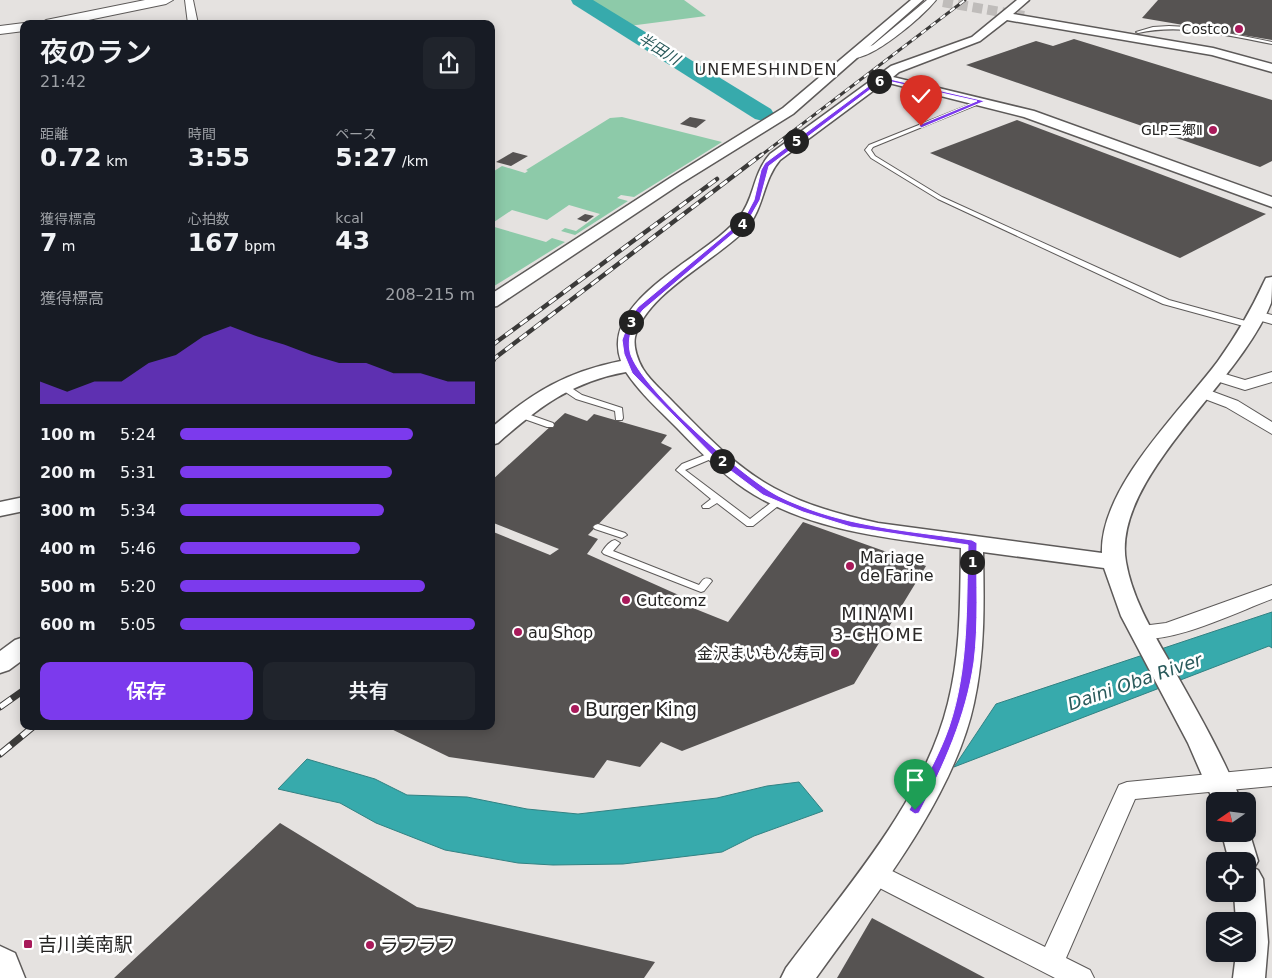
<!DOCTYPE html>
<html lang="ja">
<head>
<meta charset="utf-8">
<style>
	:root { --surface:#171b24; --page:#20242c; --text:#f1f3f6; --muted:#9ea1a6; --accent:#7c3aed }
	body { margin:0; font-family:"DejaVu Sans","Noto Sans JP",sans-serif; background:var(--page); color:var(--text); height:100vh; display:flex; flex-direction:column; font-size:19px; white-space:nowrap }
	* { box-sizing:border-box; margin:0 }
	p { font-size:16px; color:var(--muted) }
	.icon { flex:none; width:28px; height:28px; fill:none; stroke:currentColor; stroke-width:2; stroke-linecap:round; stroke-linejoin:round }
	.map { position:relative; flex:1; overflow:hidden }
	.details { position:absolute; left:20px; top:20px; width:475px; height:710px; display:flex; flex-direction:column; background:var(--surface); border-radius:10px; box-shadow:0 2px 12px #0003 }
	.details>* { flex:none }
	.needle { width:32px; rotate:256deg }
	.controls { position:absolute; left:1206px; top:792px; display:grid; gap:10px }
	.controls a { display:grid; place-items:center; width:50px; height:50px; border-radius:10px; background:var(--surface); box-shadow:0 2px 12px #0003; font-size:25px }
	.pin { position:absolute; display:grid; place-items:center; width:42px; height:42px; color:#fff; margin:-51px -21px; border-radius:50% 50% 50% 0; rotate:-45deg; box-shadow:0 0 5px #0007 }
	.pin .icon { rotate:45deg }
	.km { position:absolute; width:25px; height:25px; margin:-12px; border-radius:50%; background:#222; color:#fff; font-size:14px; line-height:25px; text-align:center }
	.round { display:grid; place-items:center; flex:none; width:52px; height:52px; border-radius:10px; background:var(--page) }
	.summary { display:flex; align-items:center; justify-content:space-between; height:85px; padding:0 20px }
	h1 { font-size:28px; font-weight:600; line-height:38px }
	.metrics { display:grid; grid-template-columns:repeat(3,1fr); gap:8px; height:85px; padding:5px 20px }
	.metrics div { display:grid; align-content:center }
	.metrics b { font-size:25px; font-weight:600 }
	.metrics small { font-size:14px; font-weight:400 }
	.metrics p { font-size:14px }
	.chart { height:140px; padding:10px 20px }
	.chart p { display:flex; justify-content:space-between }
	.chart svg { width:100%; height:90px; margin-top:5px; fill:var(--accent); opacity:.7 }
	.button { display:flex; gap:10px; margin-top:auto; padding:10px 20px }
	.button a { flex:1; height:58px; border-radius:10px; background:var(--accent); color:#fff; font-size:20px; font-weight:600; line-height:58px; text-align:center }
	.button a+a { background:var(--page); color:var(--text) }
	ul { padding:0 20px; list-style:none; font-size:16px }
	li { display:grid; grid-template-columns:80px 60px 1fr; align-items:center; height:38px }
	li i { height:12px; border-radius:6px; background:var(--accent) }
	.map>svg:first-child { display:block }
	.green { fill:#8dcaa9 }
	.water { fill:#37aaac; stroke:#328283 }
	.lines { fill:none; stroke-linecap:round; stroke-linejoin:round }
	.river { fill:#37aaac; fill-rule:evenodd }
	.building { fill:#565352 }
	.minor-tunnel { stroke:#bfbcba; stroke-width:10; stroke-dasharray:10 5; stroke-linecap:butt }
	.service-casing { stroke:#5d5a59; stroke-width:2 }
	.minor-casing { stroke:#5d5a59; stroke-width:2 }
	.tertiary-casing { stroke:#5d5a59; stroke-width:3 }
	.primary-casing { stroke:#5d5a59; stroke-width:2 }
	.service { fill:#fff; fill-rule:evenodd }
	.minor { fill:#fff; fill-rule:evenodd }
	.tertiary { fill:#fff; fill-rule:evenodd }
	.primary { fill:#fff; fill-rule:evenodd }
	.rail-far3-casing { stroke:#3b3a39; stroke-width:3 }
	.rail-far2-casing { stroke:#3b3a39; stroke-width:4.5 }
	.rail-far1-casing { stroke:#3b3a39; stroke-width:5.5 }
	.rail-casing { stroke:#3b3a39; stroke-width:7 }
	.rail-far3 { stroke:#fff; stroke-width:2; stroke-dasharray:6; stroke-linecap:butt }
	.rail-far2 { stroke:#fff; stroke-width:3; stroke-dasharray:9; stroke-linecap:butt }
	.rail-far1 { stroke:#fff; stroke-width:4; stroke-dasharray:11; stroke-linecap:butt }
	.rail { stroke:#fff; stroke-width:5; stroke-dasharray:14; stroke-linecap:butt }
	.route { fill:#7c3aed; stroke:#fff }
	.poi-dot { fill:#a81a5a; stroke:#fff; stroke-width:2 }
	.labels { text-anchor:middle; stroke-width:5; stroke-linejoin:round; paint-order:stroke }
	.far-poi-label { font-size:14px; fill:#252423; stroke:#fff; text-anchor:end }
	.far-water-label { font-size:15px; font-style:italic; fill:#2a5a5b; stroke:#fff }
	.far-quarter-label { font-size:16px; letter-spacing:1px; fill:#2d2a29; stroke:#fff }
	.poi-label { font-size:16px; fill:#252423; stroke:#fff; text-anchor:start }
	.neighbourhood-label { font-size:18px; letter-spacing:1px; fill:#2d2a29; stroke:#fff }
	.water-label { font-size:18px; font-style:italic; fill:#2a5a5b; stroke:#fff }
	.near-poi-label { font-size:19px; fill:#252423; stroke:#fff; text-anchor:start }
</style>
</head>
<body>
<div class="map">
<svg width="1272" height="978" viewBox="0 0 1272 978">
	<rect width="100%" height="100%" fill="#e5e2e0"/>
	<g class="green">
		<path d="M 588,0 L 684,0 L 706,16 L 629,26 Z"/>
		<path d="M 622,117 L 722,142 L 634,197 L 621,195 L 617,198 L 628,201 L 575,235 L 561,231 L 565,228 L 576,231 L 600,214 L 569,205 L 547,220 L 512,210 L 491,224 L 491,173 L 502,166 L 525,173 L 528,171 L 526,170 L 610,118 Z"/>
		<path d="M 491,226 L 546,242 L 552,238 L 565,242 L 491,288 Z"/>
	</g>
	<g class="water">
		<path d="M 1272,612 L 1272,648 L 1269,646 L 954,767 L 996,704 Z"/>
		<path d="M 307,759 L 375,779 L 407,795 L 467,797 L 527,809 L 578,814 L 717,798 L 767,786 L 799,782 L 823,811 L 754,836 L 722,852 L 623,864 L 553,865 L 518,863 L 445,850 L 376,823 L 340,803 L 278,789 Z"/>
	</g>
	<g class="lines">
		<path class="river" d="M 571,0 L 593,0 L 771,109 L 774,114 L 771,119 L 763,121 L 755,119 L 573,4 Z"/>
	</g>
	<g class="building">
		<path d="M 1158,0 L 1272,0 L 1272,40 L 1142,18 Z"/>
		<path d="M 1074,39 L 1272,100 L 1272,161 L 1260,167 L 966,65 L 1036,41 L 1053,46 Z"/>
		<path d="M 690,117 L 706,120 L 696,128 L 680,124 Z"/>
		<path d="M 1017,120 L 1266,214 L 1180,258 L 930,153 Z"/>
		<path d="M 513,152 L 528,156 L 511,166 L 496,162 Z"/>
		<path d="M 585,214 L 594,216 L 586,222 L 577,219 Z"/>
		<path d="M 565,413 L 587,421 L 594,414 L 667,435 L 661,443 L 672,448 L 588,535 L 598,539 L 587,554 L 692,601 L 688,606 L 728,622 L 803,522 L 926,566 L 854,684 L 682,751 L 661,742 L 640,767 L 607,760 L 594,778 L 449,757 L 385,726 L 491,726 L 491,531 L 550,555 L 559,549 L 491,522 L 491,481 Z"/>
		<path d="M 280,823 L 417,907 L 655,962 L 644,978 L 114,978 Z"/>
		<path d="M 872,918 L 985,978 L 837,978 Z"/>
	</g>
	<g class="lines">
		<path class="minor-tunnel" d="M 943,2 L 1024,16"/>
		<defs>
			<g id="service">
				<path d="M 1169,26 C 1204,27 1238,35 1272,42 L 1272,44 C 1228,36 1183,23 1138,33 L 1136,32 L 1153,27 Z"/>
				<path d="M 981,100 L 986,101 L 873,147 L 871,150 L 875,156 L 942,197 L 1169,300 L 1253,323 L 1253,327 L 1247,327 L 1163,304 L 938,199 L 871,158 L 865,150 L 869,145 Z"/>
				<path d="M 558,383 L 564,383 L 582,395 L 622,408 L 623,418 L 622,420 L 616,420 L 615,411 L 576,399 L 558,387 L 557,385 Z"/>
				<path d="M 516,412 L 522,412 L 553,423 L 554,425 L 553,427 L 547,427 L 516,416 L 515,414 Z"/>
				<path d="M 715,451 L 719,454 L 718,456 L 685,470 L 750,519 L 777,498 L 783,498 L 784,500 L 783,502 L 753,526 L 747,526 L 717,503 L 709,508 L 703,508 L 702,506 L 711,499 L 676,470 L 682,464 Z"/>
				<path d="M 598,524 L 625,533 L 627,535 L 622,538 L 595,529 L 593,527 L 595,525 Z"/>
				<path d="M 615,540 L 620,543 L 613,551 L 699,585 C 703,580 704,577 710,579 L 712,581 L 704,591 L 701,592 L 604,554 L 602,552 C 605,547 610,541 615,540 Z"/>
			</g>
			<g id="minor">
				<path d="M 185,0 L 193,0 L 198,24 L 188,24 Z"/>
				<path d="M 927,0 L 936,0 C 923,16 871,62 850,58 L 850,54 L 873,45 Z"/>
				<path d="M 1256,311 L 1272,315 L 1272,324 L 1251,318 L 1249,315 Z"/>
				<path d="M 1215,371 L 1245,380 L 1272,372 L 1272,382 L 1245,390 L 1210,379 L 1207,376 L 1210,373 Z"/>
				<path d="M 1203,388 L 1238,401 L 1272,422 L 1272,434 L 1226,407 L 1197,396 L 1195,393 Z"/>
				<path d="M 1272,585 L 1272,599 C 1239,611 1167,647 1134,637 L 1131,632 L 1134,627 L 1166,623 Z"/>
				<path d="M 1272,768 L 1272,786 L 1135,799 L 1066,958 L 1090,970 L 1094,978 L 1055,978 L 864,880 L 861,873 L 864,866 L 873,863 L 882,866 L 1045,947 L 1119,785 L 1127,782 Z"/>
			</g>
			<g id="tertiary">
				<path d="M 911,0 L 923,0 L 793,114 L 680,184 L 497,306 L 491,307 L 491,294 L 670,178 L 783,108 Z"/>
				<path d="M 1017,0 L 1029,0 L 1013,14 L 1213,48 L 1272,64 L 1272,72 L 1212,55 L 1007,20 L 980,41 L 899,72 L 893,77 L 1034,111 L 1272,197 L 1272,207 L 1024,117 L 885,82 L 780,160 C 762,181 765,208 745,230 C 715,261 645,294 635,337 C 633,347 638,361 643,369 C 651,382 664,392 674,403 C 705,434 735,467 774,488 C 807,506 842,515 878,523 L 1102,553 C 1100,487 1180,412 1218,361 C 1236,336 1251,310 1264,282 L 1266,278 L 1272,277 C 1272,285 1272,296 1271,303 C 1241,382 1111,479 1126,562 C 1132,597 1151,629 1168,659 C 1194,706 1221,751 1241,801 L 1215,801 L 1215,805 L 1188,743 L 1121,616 L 1104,568 L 983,552 C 984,603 985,653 974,703 C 954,798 872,900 816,978 L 781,978 L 786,968 C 845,889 924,801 948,703 C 961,652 960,601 961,548 C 888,538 808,531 745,489 C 720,472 698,450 677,428 C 659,410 640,393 626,372 C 571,382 539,407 498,443 L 491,445 L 491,428 C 533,392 566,372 621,361 C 598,298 710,257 740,216 C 755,197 752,175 770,154 L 891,66 L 972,37 Z"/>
				<path d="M 24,497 L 24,511 L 0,516 L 0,502 Z"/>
				<path d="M 24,637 L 24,659 L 9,670 L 0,673 L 0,651 L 15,640 Z"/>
				<path d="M 1248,828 L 1258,861 L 1254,868 L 1258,870 L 1263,879 L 1268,942 L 1265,978 L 1233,978 L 1236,954 L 1248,954 L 1248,921 L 1236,921 L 1234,894 L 1248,894 L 1248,861 L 1229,861 L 1222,834 L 1248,834 Z"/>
				<path d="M 0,946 L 15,953 L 25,978 L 0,978 Z"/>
			</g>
			<g id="primary">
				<path d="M 145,0 L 173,0 L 166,4 L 69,24 L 39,24 L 46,20 Z"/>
				<path d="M 24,23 L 29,24 L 24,24 L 24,31 L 0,34 L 0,26 Z"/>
			</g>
		</defs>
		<use href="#service" class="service-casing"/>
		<use href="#minor" class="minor-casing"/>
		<use href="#tertiary" class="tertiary-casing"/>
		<use href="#primary" class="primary-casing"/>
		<use href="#service" class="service"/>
		<use href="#minor" class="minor"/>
		<use href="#tertiary" class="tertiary"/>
		<use href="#primary" class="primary"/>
		<defs>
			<path id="rail-far3" d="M 759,157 L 965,0"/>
			<g id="rail-far2">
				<path d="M 491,346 L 717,179"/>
				<path d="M 491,361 L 761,155"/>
			</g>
			<path id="rail-far1" d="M 491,361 L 493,360"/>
			<g id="rail">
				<path d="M 0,707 L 24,690"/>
				<path d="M 0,754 L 34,726"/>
			</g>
		</defs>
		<use href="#rail-far3" class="rail-far3-casing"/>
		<use href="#rail-far2" class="rail-far2-casing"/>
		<use href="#rail-far1" class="rail-far1-casing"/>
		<use href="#rail" class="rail-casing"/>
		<use href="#rail-far3" class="rail-far3"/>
		<use href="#rail-far2" class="rail-far2"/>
		<use href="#rail-far1" class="rail-far1"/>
		<use href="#rail" class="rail"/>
	</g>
	<path class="route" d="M 881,77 L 985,101 L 921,128 L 919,125 L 977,101 L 883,80 L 769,166 L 760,200 L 748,221 L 643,310 C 633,322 626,339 631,355 C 644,391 734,468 768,490 C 780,498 796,504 809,509 C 861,528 918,532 972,540 L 977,543 C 976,581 979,624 974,662 C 966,717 944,765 919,813 L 915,814 L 909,810 C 923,783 939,756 949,727 C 969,668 966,606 968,545 L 851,527 L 803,512 L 763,495 L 719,462 L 632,373 L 624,354 L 622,340 L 630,318 L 638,307 L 744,219 L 754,200 L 761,170 L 765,163 Z"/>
	<g class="poi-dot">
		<circle cx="1239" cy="29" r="5"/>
		<circle cx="1213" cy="130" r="5"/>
		<circle cx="850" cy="566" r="5"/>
		<circle cx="626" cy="600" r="5"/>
		<circle cx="518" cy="632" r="5"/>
		<circle cx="835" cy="653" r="5"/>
		<circle cx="575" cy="709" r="5"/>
		<rect x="23" y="939" width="10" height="10" rx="2.5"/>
		<circle cx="370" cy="945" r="5"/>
	</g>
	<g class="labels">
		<g class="far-poi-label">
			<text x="1229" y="34">Costco</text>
			<text x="1203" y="135">GLP三郷Ⅱ</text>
		</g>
		<g class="far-water-label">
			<text transform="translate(659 49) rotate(32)" y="5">半田川</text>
		</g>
		<g class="far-quarter-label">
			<text x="766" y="75">UNEMESHINDEN</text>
		</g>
		<g class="poi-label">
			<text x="860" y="563">Mariage<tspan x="860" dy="18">de Farine</tspan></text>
			<text x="636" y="606">Cutcomz</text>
			<text x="528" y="638">au Shop</text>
			<text x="825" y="659" text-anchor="end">金沢まいもん寿司</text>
		</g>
		<g class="neighbourhood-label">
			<text x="878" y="620">MINAMI<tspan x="878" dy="21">3-CHOME</tspan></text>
		</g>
		<g class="water-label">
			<text transform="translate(1135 682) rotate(-19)" y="6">Daini Oba River</text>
		</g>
		<g class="near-poi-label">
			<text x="585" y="716">Burger King</text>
			<text x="38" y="951">吉川美南駅</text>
			<text x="380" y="952">ラフラフ</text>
		</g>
	</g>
</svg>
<div class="controls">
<a><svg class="needle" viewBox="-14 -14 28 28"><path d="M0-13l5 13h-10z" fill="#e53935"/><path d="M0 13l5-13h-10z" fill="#9ea1a6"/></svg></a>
<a><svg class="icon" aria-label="locate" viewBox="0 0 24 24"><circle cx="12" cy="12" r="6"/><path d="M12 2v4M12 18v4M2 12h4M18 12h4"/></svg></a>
<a><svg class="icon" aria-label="layers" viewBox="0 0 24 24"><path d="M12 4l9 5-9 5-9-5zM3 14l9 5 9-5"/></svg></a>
</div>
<div class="pin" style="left:915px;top:810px;background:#1e9e55"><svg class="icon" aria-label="arrive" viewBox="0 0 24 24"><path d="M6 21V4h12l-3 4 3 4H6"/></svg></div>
<div class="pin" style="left:921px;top:126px;background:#d93025"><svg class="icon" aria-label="check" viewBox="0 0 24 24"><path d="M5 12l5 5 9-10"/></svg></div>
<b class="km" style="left:972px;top:562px">1</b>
<b class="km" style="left:722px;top:461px">2</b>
<b class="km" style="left:631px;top:322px">3</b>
<b class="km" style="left:742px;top:224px">4</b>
<b class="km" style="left:796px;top:141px">5</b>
<b class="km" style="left:879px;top:81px">6</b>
<section class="details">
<div class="summary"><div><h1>夜のラン</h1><p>21:42</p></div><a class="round"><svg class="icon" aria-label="share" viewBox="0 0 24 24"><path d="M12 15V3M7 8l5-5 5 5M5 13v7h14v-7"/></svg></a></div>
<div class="metrics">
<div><p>距離</p><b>0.72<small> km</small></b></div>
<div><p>時間</p><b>3:55</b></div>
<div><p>ペース</p><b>5:27<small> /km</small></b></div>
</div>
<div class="metrics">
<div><p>獲得標高</p><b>7<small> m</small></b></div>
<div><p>心拍数</p><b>167<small> bpm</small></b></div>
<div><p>kcal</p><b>43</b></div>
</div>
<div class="chart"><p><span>獲得標高</span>208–215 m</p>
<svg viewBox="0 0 160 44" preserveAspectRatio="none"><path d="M0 44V33L10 38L20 33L30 33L40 24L50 20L60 11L70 6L80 11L90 15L100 20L110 24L120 24L130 29L140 29L150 33L160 33V44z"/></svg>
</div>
<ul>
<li><b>100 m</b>5:24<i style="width:79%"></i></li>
<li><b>200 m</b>5:31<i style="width:72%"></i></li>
<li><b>300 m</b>5:34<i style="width:69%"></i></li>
<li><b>400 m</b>5:46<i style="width:61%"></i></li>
<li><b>500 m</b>5:20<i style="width:83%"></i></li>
<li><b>600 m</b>5:05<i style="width:100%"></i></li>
</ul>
<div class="button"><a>保存</a><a>共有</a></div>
</section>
</div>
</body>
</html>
